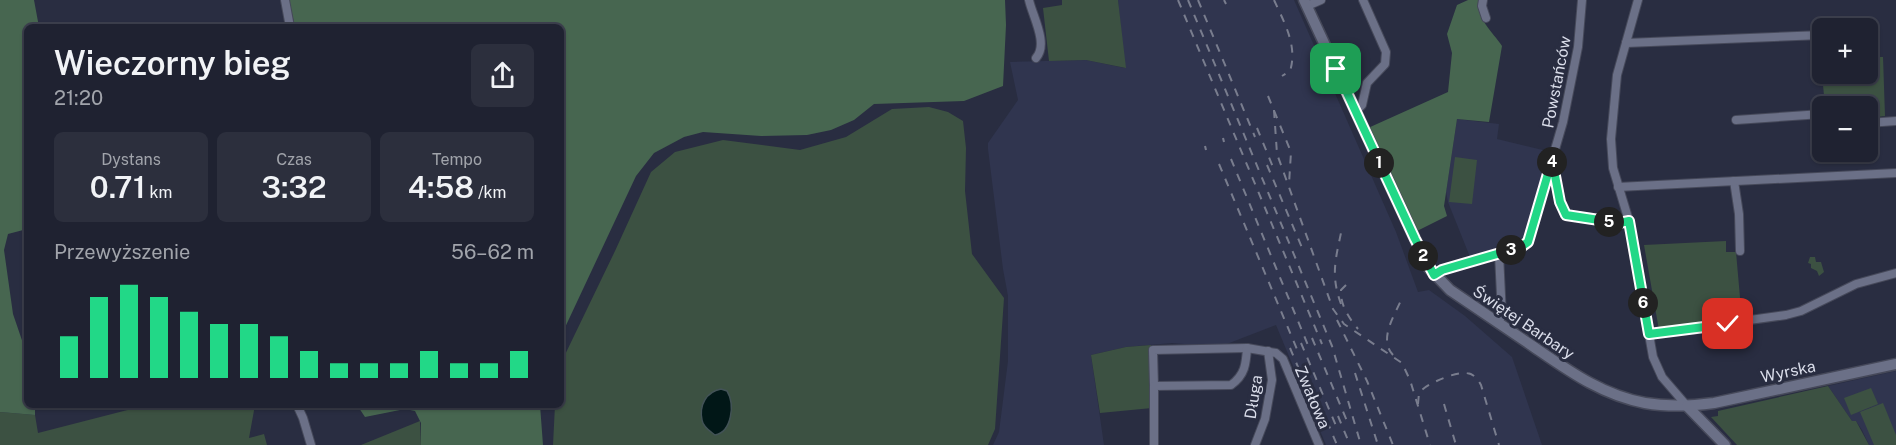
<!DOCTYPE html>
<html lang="pl">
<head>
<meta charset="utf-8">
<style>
	:root { --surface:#1f2231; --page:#2c2f3d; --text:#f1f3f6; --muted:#a1a4ab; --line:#3c3f4d; --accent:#22d887 }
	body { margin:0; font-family:"Public Sans",sans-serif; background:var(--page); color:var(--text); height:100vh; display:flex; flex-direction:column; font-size:22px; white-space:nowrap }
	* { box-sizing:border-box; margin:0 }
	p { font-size:20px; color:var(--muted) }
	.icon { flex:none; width:33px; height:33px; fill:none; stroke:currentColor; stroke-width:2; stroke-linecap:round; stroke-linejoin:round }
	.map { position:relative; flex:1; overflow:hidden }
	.drawer { position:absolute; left:24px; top:24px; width:540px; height:384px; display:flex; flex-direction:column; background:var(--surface); border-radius:9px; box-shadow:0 2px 4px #0004,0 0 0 2px var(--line) }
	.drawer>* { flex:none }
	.buttons { position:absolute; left:1812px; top:18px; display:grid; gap:12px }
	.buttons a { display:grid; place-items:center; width:66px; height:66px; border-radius:9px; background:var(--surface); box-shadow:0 2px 4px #0004,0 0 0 2px var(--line); font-size:30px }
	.pin { position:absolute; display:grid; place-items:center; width:51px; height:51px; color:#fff; margin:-26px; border-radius:12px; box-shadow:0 3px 9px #0006 }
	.km { position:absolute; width:30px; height:30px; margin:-15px; border-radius:50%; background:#222; color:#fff; font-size:16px; line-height:30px; text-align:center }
	.round { display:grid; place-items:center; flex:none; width:63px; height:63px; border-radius:9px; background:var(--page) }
	.summary { display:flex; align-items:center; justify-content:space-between; height:102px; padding:0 30px }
	h1 { font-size:33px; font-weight:600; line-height:45px }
	.stats { display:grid; grid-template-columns:repeat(3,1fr); gap:9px; height:102px; padding:6px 30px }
	.stats div { display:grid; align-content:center; border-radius:9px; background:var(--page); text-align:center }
	.stats b { font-size:30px; font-weight:600 }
	.stats small { font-size:16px; font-weight:400 }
	.stats p { font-size:16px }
	.chart { height:168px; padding:12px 30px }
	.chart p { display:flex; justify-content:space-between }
	.chart svg { width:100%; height:108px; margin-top:6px; stroke:var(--accent); stroke-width:6 }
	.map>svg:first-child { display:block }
	.built { fill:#30354f }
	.green { fill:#3c5142 }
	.forest { fill:#476650 }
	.water { fill:#011717; stroke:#425256; stroke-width:1.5 }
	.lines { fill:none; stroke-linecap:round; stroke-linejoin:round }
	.street-casing { stroke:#46495a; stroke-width:10 }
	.secondary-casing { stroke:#46495a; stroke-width:13 }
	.street { stroke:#6b7087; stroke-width:8 }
	.secondary { stroke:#6b7087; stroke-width:10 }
	.rail { stroke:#797d8e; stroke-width:2; stroke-dasharray:8 8; stroke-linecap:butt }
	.route-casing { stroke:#fff; stroke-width:12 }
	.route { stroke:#22d887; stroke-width:8 }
	.labels { text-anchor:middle; stroke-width:6; stroke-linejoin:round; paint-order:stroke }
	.street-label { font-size:16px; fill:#daddea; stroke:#292d41 }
</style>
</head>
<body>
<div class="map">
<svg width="1896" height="445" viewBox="0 0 1896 445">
	<rect width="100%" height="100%" fill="#292d41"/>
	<g class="built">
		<path d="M 1118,0 L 1294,0 L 1396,232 L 1418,292 L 1429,290 L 1465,316 L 1512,357 L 1542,445 L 1326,445 L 1276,325 L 1219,347 L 1172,343 L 1126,347 L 1091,355 L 1104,445 L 993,445 L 999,432 L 1008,361 L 1008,296 L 1003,269 L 988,149 L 988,143 L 1018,100 L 1010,62 L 1086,60 L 1125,68 Z"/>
		<path d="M 1457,119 L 1499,124 L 1497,139 L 1551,152 L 1526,238 L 1470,257 L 1448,202 L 1446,192 Z"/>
		<path d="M 1896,371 L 1896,445 L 1869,445 L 1862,430 L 1856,421 L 1852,421 L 1828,386 Z"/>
	</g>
	<g class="green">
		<path d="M 1062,0 L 1118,0 L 1126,68 L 1086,60 L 1049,61 L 1043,8 L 1062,5 Z"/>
		<path d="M 1868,57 L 1883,57 L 1885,116 L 1868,118 L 1868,106 L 1825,106 L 1823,85 L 1862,82 L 1862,74 L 1868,74 Z"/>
		<path d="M 929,107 L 948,112 L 963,121 L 966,148 L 965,191 L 972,254 L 1004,298 L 995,429 L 988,445 L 553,445 L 555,405 L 561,405 L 561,363 L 615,251 L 651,172 L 675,152 L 723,140 L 800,150 L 846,137 L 892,109 Z"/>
		<path d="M 1455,157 L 1477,160 L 1472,204 L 1449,202 Z"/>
		<path d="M 1726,241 L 1726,252 L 1736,252 L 1742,320 L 1659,330 L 1644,245 Z"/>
		<path d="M 1810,257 L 1815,257 L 1816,262 L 1821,262 L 1824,272 L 1819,276 L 1817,271 L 1811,268 L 1811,264 L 1808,263 Z"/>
		<path d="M 1151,345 L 1152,408 L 1100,413 L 1091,355 L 1126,347 Z"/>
		<path d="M 1828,386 L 1852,421 L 1856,421 L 1869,445 L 1737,445 L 1711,417 L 1718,416 L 1718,411 Z"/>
		<path d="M 1871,388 L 1878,404 L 1851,415 L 1844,398 Z"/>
		<path d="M 1883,403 L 1896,435 L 1896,445 L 1874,445 L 1860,412 Z"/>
		<path d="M 147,405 L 255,405 L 249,438 L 264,434 L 267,445 L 0,445 L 0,412 L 35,415 L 38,433 Z"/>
		<path d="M 420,421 L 421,445 L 361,445 Z"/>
	</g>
	<g class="forest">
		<path d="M 0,0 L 34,0 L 39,27 L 27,27 L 27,229 L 8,234 L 4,250 L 13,314 L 27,355 L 27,405 L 35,405 L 35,415 L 0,412 Z"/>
		<path d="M 289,0 L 1005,0 L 1006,25 L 1003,86 L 964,101 L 874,104 L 854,120 L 831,130 L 807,135 L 761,136 L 703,132 L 684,137 L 654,153 L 636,176 L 561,336 L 561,27 L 295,27 Z"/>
		<path d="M 1468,0 L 1480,0 C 1475,18 1493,32 1502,46 L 1489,122 L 1457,119 L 1444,206 L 1447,216 L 1417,231 L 1368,128 L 1448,92 L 1452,53 L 1447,34 L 1457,5 Z"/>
		<path d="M 357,405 L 509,405 L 512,410 L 521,405 L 540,405 L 543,445 L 421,445 L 421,423 L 415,411 L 405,409 L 365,417 Z"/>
	</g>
	<path class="water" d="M 721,389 L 727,391 C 735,404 732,432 715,435 C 710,431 703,427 702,420 C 699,405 706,392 721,389 Z"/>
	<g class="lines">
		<defs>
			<g id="street">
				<path d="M 285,0 L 290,27"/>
				<path d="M 1029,0 C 1032,15 1049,44 1036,58"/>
				<path d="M 1483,0 L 1482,6 L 1486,18"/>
				<path d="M 1638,0 L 1617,75 L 1611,139 L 1613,168 L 1629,221 L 1653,357 L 1662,377 L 1687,406"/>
				<path d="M 1307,6 L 1321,0"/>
				<path d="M 1626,43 L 1822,35"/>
				<path d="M 1355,112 L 1362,105 L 1367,83 L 1385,64 L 1386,52 L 1363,0"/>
				<path d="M 1736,120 L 1822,114"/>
				<path d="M 1868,123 L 1896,121"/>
				<path d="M 1552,162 L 1560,202 L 1566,215 L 1619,223 L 1629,221"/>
				<path d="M 1734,181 L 1739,214 L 1740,251"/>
				<path d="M 1618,187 L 1896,173"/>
				<path d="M 1434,275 L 1442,270 L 1521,247 L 1528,242 L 1563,122 L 1578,47 L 1582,0"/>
				<path d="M 1497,322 L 1502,316 L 1499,254"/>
				<path d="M 1649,334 L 1786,315 L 1801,311 L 1856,284 L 1896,273"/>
				<path d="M 1154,386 L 1153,350 L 1247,348"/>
				<path d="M 297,405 L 303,418 L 311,445"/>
				<path d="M 1154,445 L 1154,386 L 1231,385 C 1245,375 1246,364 1247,348 L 1276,353 L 1283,359 L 1319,445"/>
				<path d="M 1255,445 L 1265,419 L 1272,380 L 1268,351"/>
			</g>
			<g id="secondary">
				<path d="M 1304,0 L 1415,239 L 1428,267 L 1450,290 C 1478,309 1506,328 1534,347 C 1569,371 1602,395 1645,403 C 1668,407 1691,406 1714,403 L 1896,364"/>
				<path d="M 1687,406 L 1725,445"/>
			</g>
		</defs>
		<use href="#street" class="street-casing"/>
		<use href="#secondary" class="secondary-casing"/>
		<use href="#street" class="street"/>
		<use href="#secondary" class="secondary"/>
		<g class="rail">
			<path d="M 1178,0 L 1322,344"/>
			<path d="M 1188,0 L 1332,346 L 1361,445"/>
			<path d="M 1198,0 L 1255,137"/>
			<path d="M 1224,0 L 1226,4"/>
			<path d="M 1274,0 C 1284,22 1298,46 1290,71 L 1282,76"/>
			<path d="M 1268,96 L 1291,152 L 1289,184"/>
			<path d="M 1274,110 L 1277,154 L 1333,309 L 1344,324 L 1402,363 L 1410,380 L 1430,445"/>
			<path d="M 1257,128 L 1275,172"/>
			<path d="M 1223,138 L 1224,142"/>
			<path d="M 1205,146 L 1206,150"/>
			<path d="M 1231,159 L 1310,350"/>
			<path d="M 1219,164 L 1299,354"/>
			<path d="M 1267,165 L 1303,250"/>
			<path d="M 1346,285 L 1341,290 C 1340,305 1349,318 1358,329"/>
			<path d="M 1341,304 C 1330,274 1336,258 1342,228"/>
			<path d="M 1337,320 L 1367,381 L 1393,445"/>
			<path d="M 1312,338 L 1347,421"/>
			<path d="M 1301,343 L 1337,428"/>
			<path d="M 1290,348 L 1325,431"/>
			<path d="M 1393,355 C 1378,339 1395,315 1402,298"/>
			<path d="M 1355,373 L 1378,445"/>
			<path d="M 1418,404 L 1419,393 C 1425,384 1457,371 1467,373 C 1474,374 1478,379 1481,385 L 1499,445"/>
			<path d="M 1444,404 L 1456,445"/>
			<path d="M 1338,416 L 1350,445"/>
			<path d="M 1327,421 L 1337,445"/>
		</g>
	</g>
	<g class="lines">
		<defs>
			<path id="route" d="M 1336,69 L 1415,239 L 1434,275 L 1442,270 L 1521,247 L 1528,242 L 1552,160 L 1560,202 L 1566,215 L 1619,223 L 1629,221 L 1649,334 L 1728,324"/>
		</defs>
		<use href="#route" class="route-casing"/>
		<use href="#route" class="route"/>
	</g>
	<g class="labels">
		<g class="street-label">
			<text transform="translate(1556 82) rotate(-79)" y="6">Powstańców</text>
			<text transform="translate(1524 322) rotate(34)" y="6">Świętej Barbary</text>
			<text transform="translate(1788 371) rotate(-12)" y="6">Wyrska</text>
			<text transform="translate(1253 397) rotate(-81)" y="6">Długa</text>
			<text transform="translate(1313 397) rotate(67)" y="6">Zwałowa</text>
		</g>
	</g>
</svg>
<div class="buttons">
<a>+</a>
<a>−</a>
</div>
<div class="pin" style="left:1336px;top:69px;background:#1e9e55"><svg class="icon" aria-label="arrive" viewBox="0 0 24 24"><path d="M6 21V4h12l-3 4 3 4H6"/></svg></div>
<div class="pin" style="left:1728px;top:324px;background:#d93025"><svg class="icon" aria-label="check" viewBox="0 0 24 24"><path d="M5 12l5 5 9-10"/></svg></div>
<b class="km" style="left:1379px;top:163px">1</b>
<b class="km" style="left:1423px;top:256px">2</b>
<b class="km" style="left:1511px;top:250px">3</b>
<b class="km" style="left:1552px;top:162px">4</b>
<b class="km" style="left:1609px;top:222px">5</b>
<b class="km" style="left:1643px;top:303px">6</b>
<section class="drawer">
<div class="summary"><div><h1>Wieczorny bieg</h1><p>21:20</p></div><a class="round"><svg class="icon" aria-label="share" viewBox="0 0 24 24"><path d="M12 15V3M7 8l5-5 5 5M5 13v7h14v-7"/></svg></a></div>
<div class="stats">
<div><p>Dystans</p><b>0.71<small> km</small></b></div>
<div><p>Czas</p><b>3:32</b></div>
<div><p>Tempo</p><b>4:58<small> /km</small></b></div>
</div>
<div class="chart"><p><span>Przewyższenie</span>56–62 m</p>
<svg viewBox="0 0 160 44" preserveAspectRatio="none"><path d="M5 44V27M15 44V11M25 44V6M35 44V11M45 44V17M55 44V22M65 44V22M75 44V27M85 44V33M95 44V38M105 44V38M115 44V38M125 44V33M135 44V38M145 44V38M155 44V33"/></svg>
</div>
</section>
</div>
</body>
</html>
